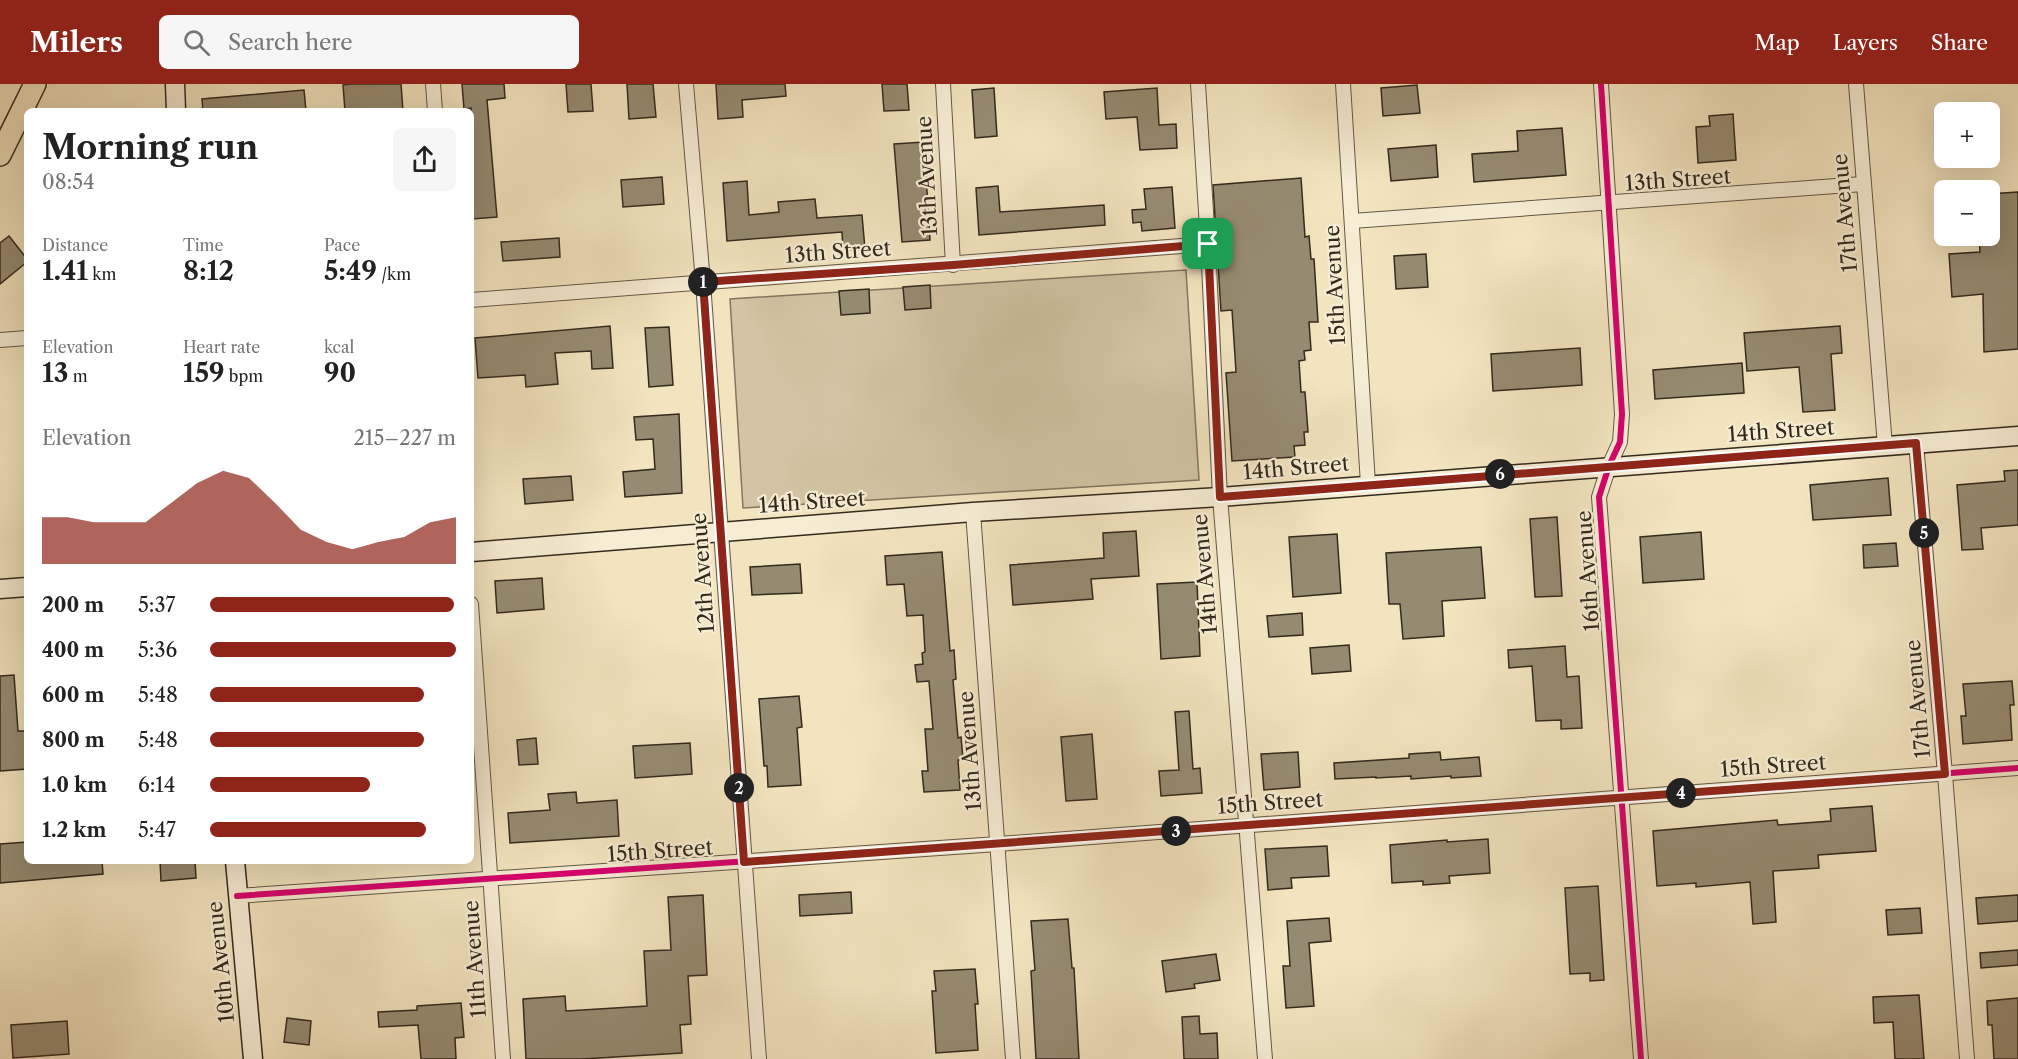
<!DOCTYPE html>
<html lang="en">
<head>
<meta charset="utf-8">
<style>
	:root { --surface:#fff; --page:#f6f6f6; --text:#222; --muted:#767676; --accent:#8f2418 }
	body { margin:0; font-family:"Libre Caslon Text",serif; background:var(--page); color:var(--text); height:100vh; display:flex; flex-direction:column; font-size:22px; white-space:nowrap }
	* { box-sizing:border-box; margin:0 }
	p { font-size:20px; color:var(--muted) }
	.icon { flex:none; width:33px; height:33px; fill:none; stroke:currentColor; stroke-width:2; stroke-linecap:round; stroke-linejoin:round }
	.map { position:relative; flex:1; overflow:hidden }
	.panel { position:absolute; left:24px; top:24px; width:450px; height:756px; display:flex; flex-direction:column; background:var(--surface); border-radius:9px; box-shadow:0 6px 24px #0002 }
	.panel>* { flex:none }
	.buttons { position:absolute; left:1934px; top:18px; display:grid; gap:12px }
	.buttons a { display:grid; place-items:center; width:66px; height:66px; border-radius:9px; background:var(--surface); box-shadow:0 6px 24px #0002; font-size:30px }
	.pin { position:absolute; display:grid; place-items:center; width:51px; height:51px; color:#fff; margin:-26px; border-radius:12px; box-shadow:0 3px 9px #0006 }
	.km { position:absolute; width:30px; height:30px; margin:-15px; border-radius:50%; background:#222; color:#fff; font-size:16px; line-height:30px; text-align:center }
	.round { display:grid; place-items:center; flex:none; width:63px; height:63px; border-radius:9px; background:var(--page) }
	.summary { display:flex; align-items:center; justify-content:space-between; height:102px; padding:0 18px }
	h1 { font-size:33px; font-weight:800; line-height:45px }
	.stats { display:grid; grid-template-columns:repeat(3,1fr); gap:9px; height:102px; padding:6px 18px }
	.stats div { display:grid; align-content:center }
	.stats b { font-size:26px; font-weight:800 }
	.stats small { font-size:16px; font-weight:400 }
	.stats p { font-size:16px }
	.chart { height:168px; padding:12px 18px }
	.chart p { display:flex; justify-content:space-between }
	.chart svg { width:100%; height:108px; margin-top:6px; fill:var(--accent); opacity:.7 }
	ul { padding:0 18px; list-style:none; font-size:20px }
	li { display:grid; grid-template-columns:96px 72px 1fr; align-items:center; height:45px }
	li i { height:15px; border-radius:8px; background:var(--accent) }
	header { display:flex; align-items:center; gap:36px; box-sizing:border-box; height:84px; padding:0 30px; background:var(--accent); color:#fff }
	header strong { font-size:28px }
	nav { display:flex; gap:33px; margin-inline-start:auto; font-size:21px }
	.search { width:420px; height:54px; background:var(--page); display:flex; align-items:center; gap:15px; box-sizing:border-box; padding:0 21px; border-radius:9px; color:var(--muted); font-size:22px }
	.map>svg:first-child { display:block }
	.green { fill:#d2c4a4; stroke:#827761; stroke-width:1.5 }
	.building { fill:#968b72; stroke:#332a1e; stroke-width:1.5 }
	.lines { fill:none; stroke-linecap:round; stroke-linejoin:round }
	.street-casing { stroke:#635846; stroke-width:16 }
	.secondary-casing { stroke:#332a1e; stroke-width:21 }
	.primary-casing { stroke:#332a1e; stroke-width:24 }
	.street { stroke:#f7edd5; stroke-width:14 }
	.secondary { stroke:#f7edd5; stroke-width:18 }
	.primary { stroke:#f2e4bf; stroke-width:21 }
	.cycleway-casing { stroke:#f7edd5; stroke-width:10 }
	.cycleway { stroke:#d6006c; stroke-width:6 }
	.route-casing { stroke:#fff; stroke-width:12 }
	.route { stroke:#8f2418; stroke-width:8 }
	.labels { text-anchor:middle; stroke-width:4.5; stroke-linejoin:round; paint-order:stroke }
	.street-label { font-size:21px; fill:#332a1e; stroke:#f7edd5 }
</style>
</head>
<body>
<header>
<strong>Milers</strong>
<div class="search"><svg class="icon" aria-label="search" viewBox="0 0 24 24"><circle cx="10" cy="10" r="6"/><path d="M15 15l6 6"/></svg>Search here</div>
<nav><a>Map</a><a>Layers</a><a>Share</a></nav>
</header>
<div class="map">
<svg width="2018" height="975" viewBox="0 0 2018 975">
	<rect width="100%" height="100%" fill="#f2e4bf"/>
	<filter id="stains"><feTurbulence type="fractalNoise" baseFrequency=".00333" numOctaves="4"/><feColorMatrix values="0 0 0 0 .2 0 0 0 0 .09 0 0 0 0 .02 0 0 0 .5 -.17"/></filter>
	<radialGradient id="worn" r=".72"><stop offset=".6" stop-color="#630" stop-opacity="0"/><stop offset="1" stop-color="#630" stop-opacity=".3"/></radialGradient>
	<path class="green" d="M 1186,186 L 1199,396 L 743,424 L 730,215 Z"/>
	<g class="building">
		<path d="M 351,0 L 401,0 L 403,27 L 345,27 L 343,1 Z"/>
		<path d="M 462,0 L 504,0 L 505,14 L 487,16 L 497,133 L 472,135 L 471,24 L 464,25 Z"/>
		<path d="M 566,0 L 591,0 L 593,27 L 568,28 Z"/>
		<path d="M 627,0 L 653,0 L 656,33 L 629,35 Z"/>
		<path d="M 716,0 L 785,0 L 786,12 L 742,16 L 743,33 L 718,35 Z"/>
		<path d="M 882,0 L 907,0 L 909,26 L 884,27 Z"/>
		<path d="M 1417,1 L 1420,29 L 1383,32 L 1381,4 Z"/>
		<path d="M 994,4 L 997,52 L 975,54 L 972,6 Z"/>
		<path d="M 1157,4 L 1159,41 L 1176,40 L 1177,64 L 1140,66 L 1137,33 L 1106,35 L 1104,8 Z"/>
		<path d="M 304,6 L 306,27 L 203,27 L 202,15 Z"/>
		<path d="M 1733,30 L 1736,76 L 1698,79 L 1696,43 L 1710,42 L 1709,32 Z"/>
		<path d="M 1562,44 L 1566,91 L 1474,98 L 1472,70 L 1518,67 L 1517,47 Z"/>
		<path d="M 924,58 L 930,156 L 902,158 L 894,60 Z"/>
		<path d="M 1436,61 L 1438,93 L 1391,97 L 1388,65 Z"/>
		<path d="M 662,93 L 664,120 L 623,123 L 621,96 Z"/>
		<path d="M 1301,94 L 1305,153 L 1309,152 L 1311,175 L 1314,175 L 1318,238 L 1309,238 L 1311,266 L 1304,267 L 1305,276 L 1299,277 L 1301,308 L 1305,308 L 1308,348 L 1304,348 L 1305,361 L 1294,362 L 1295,373 L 1232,377 L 1226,289 L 1236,288 L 1232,226 L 1221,227 L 1213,101 Z"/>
		<path d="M 747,97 L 749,131 L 779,128 L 778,118 L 815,115 L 817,134 L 862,131 L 865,165 L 843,166 L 842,148 L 727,157 L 723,99 Z"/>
		<path d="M 998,102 L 1000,128 L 1104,121 L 1105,141 L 979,151 L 976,104 Z"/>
		<path d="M 1172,103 L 1175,144 L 1142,147 L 1141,138 L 1133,139 L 1132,126 L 1146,125 L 1144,105 Z"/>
		<path d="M 2018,108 L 2018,265 L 1984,268 L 1983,210 L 1952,213 L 1949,170 L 1980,168 L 1979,152 L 1989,152 L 1989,110 Z"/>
		<path d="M 9,152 L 27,175 L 27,178 L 0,200 L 0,159 Z"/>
		<path d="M 559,154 L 560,173 L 503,177 L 501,158 Z"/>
		<path d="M 1426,170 L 1428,203 L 1396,205 L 1394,172 Z"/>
		<path d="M 930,201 L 931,224 L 905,226 L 903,203 Z"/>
		<path d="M 869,205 L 870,229 L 841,231 L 839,207 Z"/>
		<path d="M 610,242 L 613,284 L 592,285 L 591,267 L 555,269 L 558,300 L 526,303 L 525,291 L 478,294 L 475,254 Z"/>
		<path d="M 1840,242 L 1842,269 L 1831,270 L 1835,326 L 1803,328 L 1799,283 L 1747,287 L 1744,249 Z"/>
		<path d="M 669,243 L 673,301 L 649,303 L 645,244 Z"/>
		<path d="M 1580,264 L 1582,301 L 1493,307 L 1491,270 Z"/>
		<path d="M 1742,279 L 1744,309 L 1655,315 L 1653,286 Z"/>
		<path d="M 679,330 L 682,409 L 625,413 L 623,388 L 655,385 L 653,355 L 636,356 L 634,333 Z"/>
		<path d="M 2018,386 L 2018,441 L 1981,444 L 1983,465 L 1962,466 L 1957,401 L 2005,397 L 2004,387 Z"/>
		<path d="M 571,392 L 573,416 L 525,420 L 523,395 Z"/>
		<path d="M 1888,394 L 1891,431 L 1813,436 L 1810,401 Z"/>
		<path d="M 1557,433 L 1562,512 L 1535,513 L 1530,435 Z"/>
		<path d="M 1136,447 L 1139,492 L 1091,495 L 1093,515 L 1013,521 L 1010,481 L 1104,474 L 1103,449 Z"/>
		<path d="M 1701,448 L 1704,495 L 1643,499 L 1640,453 Z"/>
		<path d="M 1337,450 L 1341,509 L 1293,513 L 1289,453 Z"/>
		<path d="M 1896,459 L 1898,482 L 1864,484 L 1863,461 Z"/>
		<path d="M 1481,463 L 1485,514 L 1442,517 L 1444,552 L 1403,555 L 1400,520 L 1389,520 L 1386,469 Z"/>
		<path d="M 942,468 L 950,567 L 954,566 L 956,595 L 953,596 L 958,654 L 961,653 L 963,675 L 958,676 L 960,706 L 924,708 L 922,687 L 928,687 L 925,645 L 933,645 L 929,597 L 917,598 L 915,581 L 923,580 L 922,569 L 925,568 L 923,531 L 907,532 L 904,500 L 887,501 L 885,472 Z"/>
		<path d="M 800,480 L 802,509 L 752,511 L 750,483 Z"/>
		<path d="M 542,494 L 544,525 L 497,529 L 495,497 Z"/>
		<path d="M 1197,498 L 1200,572 L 1161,575 L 1157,500 Z"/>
		<path d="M 1302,529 L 1303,551 L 1269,553 L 1267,532 Z"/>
		<path d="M 1349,561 L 1351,587 L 1312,590 L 1310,564 Z"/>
		<path d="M 1565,562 L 1567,593 L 1579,592 L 1582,644 L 1561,645 L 1561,636 L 1536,637 L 1532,582 L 1509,584 L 1508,566 Z"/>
		<path d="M 14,591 L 18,647 L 27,647 L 27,685 L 0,687 L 0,592 Z"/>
		<path d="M 2012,597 L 2014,621 L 2010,621 L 2012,656 L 1963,660 L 1961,632 L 1966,632 L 1963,600 Z"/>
		<path d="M 799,612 L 802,643 L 797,644 L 801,701 L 768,703 L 767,682 L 764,682 L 759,615 Z"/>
		<path d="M 1189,627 L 1193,685 L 1200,684 L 1202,709 L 1161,712 L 1159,687 L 1179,686 L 1175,628 Z"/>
		<path d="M 1092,650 L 1097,715 L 1066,717 L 1061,653 Z"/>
		<path d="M 536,654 L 538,680 L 519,681 L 517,656 Z"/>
		<path d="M 690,659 L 692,690 L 635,694 L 633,662 Z"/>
		<path d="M 1298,668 L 1300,703 L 1264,706 L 1261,670 Z"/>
		<path d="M 1440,668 L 1441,676 L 1479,673 L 1481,692 L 1451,694 L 1451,692 L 1411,695 L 1411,692 L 1376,694 L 1376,693 L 1335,695 L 1334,679 L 1409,674 L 1409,670 Z"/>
		<path d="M 576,708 L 577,719 L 617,716 L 619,752 L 510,759 L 508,729 L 550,726 L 548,710 Z"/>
		<path d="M 1872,722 L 1876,767 L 1818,771 L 1819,784 L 1773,787 L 1776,838 L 1753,840 L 1750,798 L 1696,803 L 1696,799 L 1657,802 L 1653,747 L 1777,736 L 1778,741 L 1831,737 L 1830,725 Z"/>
		<path d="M 1488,755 L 1490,789 L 1449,792 L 1450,799 L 1423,801 L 1423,797 L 1392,799 L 1390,761 L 1447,756 L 1447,758 Z"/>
		<path d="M 27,758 L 27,777 L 102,777 L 103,790 L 0,799 L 0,760 Z"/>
		<path d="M 1327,762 L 1329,792 L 1291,794 L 1292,804 L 1268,806 L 1265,765 Z"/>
		<path d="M 160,777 L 195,777 L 196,794 L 161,797 Z"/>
		<path d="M 1598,802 L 1604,896 L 1590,897 L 1590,889 L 1570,890 L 1565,804 Z"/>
		<path d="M 851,808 L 852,829 L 800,832 L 799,811 Z"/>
		<path d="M 703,811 L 707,891 L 688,892 L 691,940 L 680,941 L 682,969 L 582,975 L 526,975 L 523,915 L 565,912 L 566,927 L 647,922 L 644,867 L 671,866 L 668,813 Z"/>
		<path d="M 2018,811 L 2018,837 L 1978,840 L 1976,814 Z"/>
		<path d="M 1920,824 L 1922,849 L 1888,851 L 1886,826 Z"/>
		<path d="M 1329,834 L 1331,857 L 1309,859 L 1314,922 L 1286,924 L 1283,882 L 1290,882 L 1287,837 Z"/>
		<path d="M 1068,835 L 1072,884 L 1074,884 L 1079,975 L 1036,975 L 1031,887 L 1035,886 L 1031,837 Z"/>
		<path d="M 2018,866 L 2018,881 L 1981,884 L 1980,869 Z"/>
		<path d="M 1216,870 L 1220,896 L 1194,900 L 1195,904 L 1166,908 L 1162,877 Z"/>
		<path d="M 975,885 L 978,920 L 975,920 L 978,966 L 936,969 L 932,907 L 936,907 L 934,887 Z"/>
		<path d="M 1919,911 L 1924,975 L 1895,975 L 1893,938 L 1874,939 L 1873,913 Z"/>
		<path d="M 2018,914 L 2018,975 L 1994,975 L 1992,941 L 1988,941 L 1987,917 Z"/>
		<path d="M 461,919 L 464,953 L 455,954 L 456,975 L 421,975 L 418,941 L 379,943 L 378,928 L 417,926 L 417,922 Z"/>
		<path d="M 1199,932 L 1200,950 L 1217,949 L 1218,975 L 1184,975 L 1182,933 Z"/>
		<path d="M 287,934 L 311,937 L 309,961 L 284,958 Z"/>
		<path d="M 67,937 L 69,970 L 13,974 L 11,941 Z"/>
	</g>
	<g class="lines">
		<defs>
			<g id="street">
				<path d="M 433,0 L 435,27"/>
				<path d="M 686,0 L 703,198 L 759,975"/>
				<path d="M 943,0 L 953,181"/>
				<path d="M 1198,0 L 1208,160 L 1220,413 L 1265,975"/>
				<path d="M 1343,0 L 1368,400"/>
				<path d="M 1601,0 L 1622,330 L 1620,358 L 1609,382 L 1599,413 L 1641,975"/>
				<path d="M 1856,0 L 1885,362"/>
				<path d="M 1352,137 L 1863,100"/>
				<path d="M 471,216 L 1208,160"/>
				<path d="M 0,256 L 27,254"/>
				<path d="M 1916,359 L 1945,690 L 1967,975"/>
				<path d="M 973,428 L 1013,975"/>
				<path d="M 471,520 L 503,975"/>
				<path d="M 237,812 L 998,760 L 2018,684"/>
			</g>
			<g id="secondary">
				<path d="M 175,0 L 176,27"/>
				<path d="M 471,468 L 973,428 L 1220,413 L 2018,352"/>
				<path d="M 0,505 L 27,503"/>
				<path d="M 235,777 L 253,975"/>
			</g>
			<path id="primary" d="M 0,71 L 35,0"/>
		</defs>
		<use href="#street" class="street-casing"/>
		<use href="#secondary" class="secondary-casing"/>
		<use href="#primary" class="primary-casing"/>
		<use href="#street" class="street"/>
		<use href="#secondary" class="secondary"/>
		<use href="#primary" class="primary"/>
		<defs>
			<g id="cycleway">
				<path d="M 1601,0 L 1622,330 L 1620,358 L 1609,382 L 1599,413 L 1641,975"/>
				<path d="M 237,812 L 998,760 L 2018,684"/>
			</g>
		</defs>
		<use href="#cycleway" class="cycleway-casing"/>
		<use href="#cycleway" class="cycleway"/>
	</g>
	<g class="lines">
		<defs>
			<path id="route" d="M 1208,160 L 1220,413 L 1916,359 L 1945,690 L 744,778 L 703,198 L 953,181 Z"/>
		</defs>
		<use href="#route" class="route-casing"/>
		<use href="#route" class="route"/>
	</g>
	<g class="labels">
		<g class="street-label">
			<text transform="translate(927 92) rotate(-93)" y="7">13th Avenue</text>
			<text transform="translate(1678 96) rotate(-4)" y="7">13th Street</text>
			<text transform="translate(1845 129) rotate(-95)" y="7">17th Avenue</text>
			<text transform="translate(838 168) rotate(-4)" y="7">13th Street</text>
			<text transform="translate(1335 201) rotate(-93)" y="7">15th Avenue</text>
			<text transform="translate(1781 347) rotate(-4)" y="7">14th Street</text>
			<text transform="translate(1296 384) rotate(-5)" y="7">14th Street</text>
			<text transform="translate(812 418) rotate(-4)" y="7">14th Street</text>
			<text transform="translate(1588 487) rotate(-94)" y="7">16th Avenue</text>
			<text transform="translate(703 489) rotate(-94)" y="7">12th Avenue</text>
			<text transform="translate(1205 490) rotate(-95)" y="7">14th Avenue</text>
			<text transform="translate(1918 615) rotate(-95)" y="7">17th Avenue</text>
			<text transform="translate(970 667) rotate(-94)" y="7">13th Avenue</text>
			<text transform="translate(1773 682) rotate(-4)" y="7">15th Street</text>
			<text transform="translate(1270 719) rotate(-4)" y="7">15th Street</text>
			<text transform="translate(660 767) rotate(-4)" y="7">15th Street</text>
			<text transform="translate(475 875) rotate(-94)" y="7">11th Avenue</text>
			<text transform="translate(221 878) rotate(-96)" y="7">10th Avenue</text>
		</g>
	</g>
	<rect width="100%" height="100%" filter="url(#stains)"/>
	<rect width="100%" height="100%" fill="url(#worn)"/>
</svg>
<div class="buttons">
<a>+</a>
<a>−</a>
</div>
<div class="pin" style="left:1208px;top:160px;background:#1e9e55"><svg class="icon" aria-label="arrive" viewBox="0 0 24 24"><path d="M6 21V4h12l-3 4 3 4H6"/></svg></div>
<b class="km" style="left:703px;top:198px">1</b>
<b class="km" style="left:739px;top:704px">2</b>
<b class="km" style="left:1176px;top:747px">3</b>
<b class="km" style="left:1681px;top:709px">4</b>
<b class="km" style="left:1924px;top:449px">5</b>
<b class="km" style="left:1500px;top:390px">6</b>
<section class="panel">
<div class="summary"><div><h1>Morning run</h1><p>08:54</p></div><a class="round"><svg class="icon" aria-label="share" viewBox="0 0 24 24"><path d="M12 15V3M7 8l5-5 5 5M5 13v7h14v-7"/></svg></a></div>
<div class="stats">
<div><p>Distance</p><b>1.41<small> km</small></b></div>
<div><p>Time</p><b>8:12</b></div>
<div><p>Pace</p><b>5:49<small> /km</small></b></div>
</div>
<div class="stats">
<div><p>Elevation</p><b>13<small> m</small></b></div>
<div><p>Heart rate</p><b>159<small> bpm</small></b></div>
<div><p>kcal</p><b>90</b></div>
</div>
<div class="chart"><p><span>Elevation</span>215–227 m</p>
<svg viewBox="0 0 160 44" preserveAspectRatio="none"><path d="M0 44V25L10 25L20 27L30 27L40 27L50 19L60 11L70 6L80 9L90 19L100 30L110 35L120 38L130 35L140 33L150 27L160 25V44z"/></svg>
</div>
<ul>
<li><b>200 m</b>5:37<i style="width:99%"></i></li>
<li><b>400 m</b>5:36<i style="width:100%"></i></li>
<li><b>600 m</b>5:48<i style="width:87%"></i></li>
<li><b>800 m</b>5:48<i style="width:87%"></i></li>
<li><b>1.0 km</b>6:14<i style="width:65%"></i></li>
<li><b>1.2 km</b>5:47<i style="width:88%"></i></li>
</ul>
</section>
</div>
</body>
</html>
